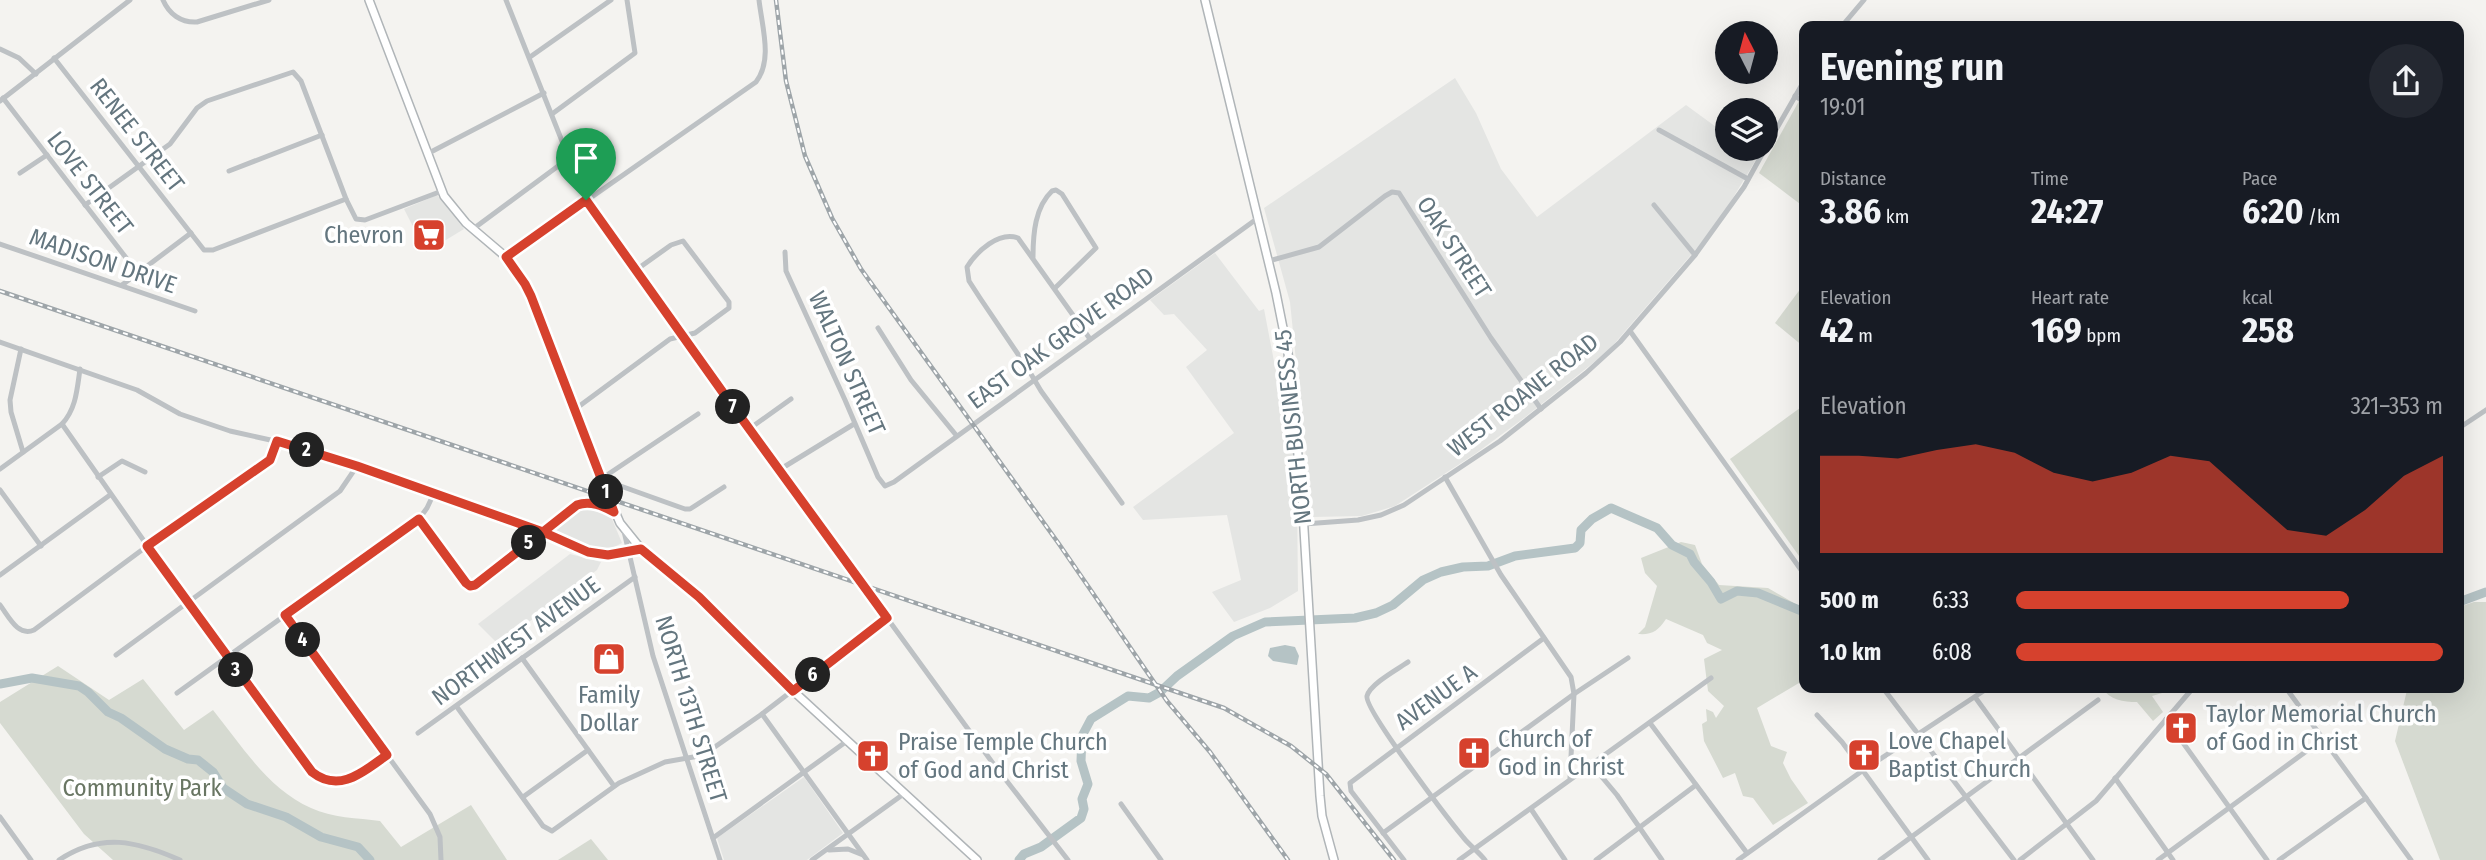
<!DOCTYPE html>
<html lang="en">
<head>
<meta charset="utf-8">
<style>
	:root { --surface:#171b24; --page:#242831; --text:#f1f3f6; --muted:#9ea1a6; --accent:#d6412d }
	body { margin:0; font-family:"Fira Sans Condensed",sans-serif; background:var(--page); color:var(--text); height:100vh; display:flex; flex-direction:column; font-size:26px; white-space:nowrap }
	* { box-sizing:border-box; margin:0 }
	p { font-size:23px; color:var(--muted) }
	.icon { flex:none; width:38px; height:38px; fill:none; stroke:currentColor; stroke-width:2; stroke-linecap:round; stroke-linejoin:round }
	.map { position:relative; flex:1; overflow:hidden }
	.panel { position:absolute; left:1799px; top:21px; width:665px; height:672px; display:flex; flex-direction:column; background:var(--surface); border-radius:14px; box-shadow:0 7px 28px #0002 }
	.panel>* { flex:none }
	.needle { width:46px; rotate:354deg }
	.tools { position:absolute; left:1715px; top:21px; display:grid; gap:14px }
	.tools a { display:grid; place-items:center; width:63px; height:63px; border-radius:50%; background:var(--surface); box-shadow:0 7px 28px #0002; font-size:35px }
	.pin { position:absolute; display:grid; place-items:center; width:60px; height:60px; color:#fff; margin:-72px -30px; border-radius:50% 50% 50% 0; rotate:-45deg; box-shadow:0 0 7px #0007 }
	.pin .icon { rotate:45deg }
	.km { position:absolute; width:35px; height:35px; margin:-18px; border-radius:50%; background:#222; color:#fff; font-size:19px; line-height:35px; text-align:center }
	.round { display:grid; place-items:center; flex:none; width:74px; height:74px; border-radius:37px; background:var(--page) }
	.overview { display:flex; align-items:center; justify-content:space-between; height:119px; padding:0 21px }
	h1 { font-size:38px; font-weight:700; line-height:52px }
	.metrics { display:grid; grid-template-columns:repeat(3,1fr); gap:10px; height:119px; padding:7px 21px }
	.metrics div { display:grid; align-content:center }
	.metrics b { font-size:35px; font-weight:700 }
	.metrics small { font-size:19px; font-weight:400 }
	.metrics p { font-size:19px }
	.chart { height:196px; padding:14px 21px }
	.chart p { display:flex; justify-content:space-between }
	.chart svg { width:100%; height:126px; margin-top:7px; fill:var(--accent); opacity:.7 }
	ul { padding:0 21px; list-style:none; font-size:23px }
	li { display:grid; grid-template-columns:112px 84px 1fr; align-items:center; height:52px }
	li i { height:18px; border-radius:9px; background:var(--accent) }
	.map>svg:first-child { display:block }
	.built { fill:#e4e5e3 }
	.green { fill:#d6dad1 }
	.water { fill:#b5c3c5 }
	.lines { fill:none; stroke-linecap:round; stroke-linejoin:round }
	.river { stroke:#b5c3c5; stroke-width:9 }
	.major-casing { stroke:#b0b5b8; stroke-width:10 }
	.minor { stroke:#bdc1c4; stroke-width:5 }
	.major { stroke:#fff; stroke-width:7 }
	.rail-casing { stroke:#9ea5a9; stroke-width:4.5 }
	.rail { stroke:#fff; stroke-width:2; stroke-dasharray:5; stroke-linecap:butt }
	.route-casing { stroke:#fff; stroke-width:14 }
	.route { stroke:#d6412d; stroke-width:9 }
	.labels { text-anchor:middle; stroke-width:7; stroke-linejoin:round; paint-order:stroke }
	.street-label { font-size:24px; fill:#64767f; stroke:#fff }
	.poi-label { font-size:24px; fill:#64767f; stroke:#fff; text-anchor:start }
	.park-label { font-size:24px; fill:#697663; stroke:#fff }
</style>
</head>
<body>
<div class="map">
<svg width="2486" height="860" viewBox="0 0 2486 860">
	<rect width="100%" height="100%" fill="#f4f3f0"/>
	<g class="built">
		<path d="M 1455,78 L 1476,113 L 1501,169 L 1537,217 L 1686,105 L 1727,135 L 1727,149 L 1745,149 L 1757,158 L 1725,211 L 1697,248 L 1608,351 L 1524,418 L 1475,454 L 1395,506 L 1362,516 L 1312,517 L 1290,302 L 1264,208 Z"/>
		<path d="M 437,195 L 464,229 L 426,252 L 404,209 Z"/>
		<path d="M 1215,253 L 1259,311 L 1264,309 L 1281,398 L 1288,398 L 1297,495 L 1298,591 L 1270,608 L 1234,622 L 1212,592 L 1241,580 L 1227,515 L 1143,520 L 1133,507 L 1234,433 L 1186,367 L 1207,350 L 1174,314 L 1164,315 L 1150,300 Z"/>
		<path d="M 581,501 L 594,501 L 606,505 L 622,543 L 610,549 L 601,549 L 568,539 L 544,527 L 574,503 Z"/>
		<path d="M 570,554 L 601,562 L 597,570 L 499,645 L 478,624 Z"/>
		<path d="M 804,777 L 843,833 L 807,860 L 724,860 L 717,838 Z"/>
	</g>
	<g class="green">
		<path d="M 1804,92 L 1804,207 L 1759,173 Z"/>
		<path d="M 1804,284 L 1804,347 L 1775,323 Z"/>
		<path d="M 1804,405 L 1804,563 L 1730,459 Z"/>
		<path d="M 1681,542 L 1695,545 L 1702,564 L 1719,585 L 1768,588 L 1804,609 L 1804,680 L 1757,708 L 1771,746 L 1787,752 L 1783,763 L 1791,779 L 1808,803 L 1773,825 L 1753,798 L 1743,796 L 1735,773 L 1723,778 L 1704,741 L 1702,724 L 1707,721 L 1706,709 L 1713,712 L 1716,718 L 1724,706 L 1708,691 L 1704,659 L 1722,650 L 1707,643 L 1703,635 L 1666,619 C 1658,631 1652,635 1638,634 L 1645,627 L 1657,586 L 1645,573 L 1641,558 Z"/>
		<path d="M 2474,602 L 2486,602 L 2486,860 L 2440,860 L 2395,741 L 2407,690 L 2406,688 L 2459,688 L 2459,607 Z"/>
		<path d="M 58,666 L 109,700 L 143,679 L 184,730 L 213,710 C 242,746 268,789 311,808 C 332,818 358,818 380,821 L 401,847 L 471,805 L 507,860 L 113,860 L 84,834 L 0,723 L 0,702 Z"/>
		<path d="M 2102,688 L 2179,688 L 2152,696 L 2163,712 L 2153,721 L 2137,702 C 2123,702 2110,700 2102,688 Z"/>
		<path d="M 591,839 L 608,860 L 558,860 Z"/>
	</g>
	<path class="water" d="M 1285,645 L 1295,647 L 1299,656 L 1297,665 L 1273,661 L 1268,656 L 1270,648 Z"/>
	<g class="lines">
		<g class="river">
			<path d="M 2459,602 L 2486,592"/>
			<path d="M 0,684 L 32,678 L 79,686 L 88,692 L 108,712 L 121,718 L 165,749 L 188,759 L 198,760 L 213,772 L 223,788 L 247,804 L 286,817 L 321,837 L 358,847 L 370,860"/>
			<path d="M 1019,860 L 1024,854 L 1041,847 L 1081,818 L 1084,809 L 1082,799 L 1088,784 L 1081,761 L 1082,736 L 1091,719 L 1128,696 L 1149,698 L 1160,692 L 1177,676 L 1233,636 L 1265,622 L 1355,618 L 1376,613 L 1393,605 L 1423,580 L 1441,572 L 1463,567 L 1488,566 L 1515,556 L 1575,548 L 1580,543 L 1581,530 L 1592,519 L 1611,508 L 1657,528 L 1672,545 L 1690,554 L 1694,562 L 1711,582 L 1721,599 L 1737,591 L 1758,593 L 1804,612"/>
		</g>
		<defs>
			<g id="major">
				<path d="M 369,0 L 444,196 L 466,223 L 506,257 L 525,283 L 593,460 L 620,523 L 641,549 L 699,597 L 765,665 L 977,860"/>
				<path d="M 1205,0 L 1276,293 L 1288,353 L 1302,496 L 1320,796 L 1322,816 L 1334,860"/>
			</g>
		</defs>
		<use href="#major" class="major-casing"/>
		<g class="minor">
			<path d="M 163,0 C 169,14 181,23 197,22 L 269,0"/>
			<path d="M 506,0 L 581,189 L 591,207 L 729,401 L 992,762 L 1068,860"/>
			<path d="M 1842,26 L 1864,0"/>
			<path d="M 0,49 L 19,58 L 36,74"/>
			<path d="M 530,57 L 611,0"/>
			<path d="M 54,58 L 204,250 L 213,250 L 346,199"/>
			<path d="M 1795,96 L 1804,102"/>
			<path d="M 3,98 L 137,272"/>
			<path d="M 0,101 L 130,0"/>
			<path d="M 552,114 L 635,53 L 627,0"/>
			<path d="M 1659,130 L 1748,179"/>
			<path d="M 1766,147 L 1804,81"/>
			<path d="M 427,154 L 544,93"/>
			<path d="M 229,171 L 322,135"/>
			<path d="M 20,173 L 47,155"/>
			<path d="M 85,205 L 170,144 L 197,108 L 207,101 L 293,72 L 301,81 L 346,199 L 356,219 L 365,220 L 442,191"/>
			<path d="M 1654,205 L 1695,255"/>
			<path d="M 473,229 L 569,158"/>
			<path d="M 0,244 L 195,311"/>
			<path d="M 785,252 L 786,271 L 845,400 L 878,477 L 885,486 L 894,482 L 1258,218"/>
			<path d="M 506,257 L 756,82 C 773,60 762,27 759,0"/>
			<path d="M 1033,257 C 1033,234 1035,207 1052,191 L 1056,190 L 1062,194 L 1096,248 L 1055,288"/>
			<path d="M 1269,261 L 1319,247 L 1385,196 L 1392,192 L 1399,193 L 1491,338 L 1541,409"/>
			<path d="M 122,285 L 191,233"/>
			<path d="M 878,328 L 911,380 L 956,435"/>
			<path d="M 1630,331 L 1804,574"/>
			<path d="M 1090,339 L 1018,238 C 999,231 977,251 967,267 L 969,281 L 980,298 L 1028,369 L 1041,391 L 1122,503"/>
			<path d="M 0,342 L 137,390 L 180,414 L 230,431 L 293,445 L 496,514 L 588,552 L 608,555 L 641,549"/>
			<path d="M 21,349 L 10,400 L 11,412 L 23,452"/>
			<path d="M 574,410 L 670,339 L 695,333 L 729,308 L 729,302 L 683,241 L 671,245 L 636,270"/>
			<path d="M 62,424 L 212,638 L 312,772 C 324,781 338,783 353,780 L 387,755"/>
			<path d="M 2459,428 L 2486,410"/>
			<path d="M 749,429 L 791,399"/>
			<path d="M 0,469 L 62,424 C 76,409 77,390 80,369"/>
			<path d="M 779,470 L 854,424"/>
			<path d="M 98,477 L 122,461 L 145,472"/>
			<path d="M 1445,477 L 1501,575 L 1571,677 L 1574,694 L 1570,778"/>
			<path d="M 601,479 L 685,509 L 690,509 L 724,487"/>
			<path d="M 601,479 L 698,414"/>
			<path d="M 0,490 L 41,546"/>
			<path d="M 419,519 L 466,583 L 470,586 L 475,585 L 577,505 L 591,503 L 614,512"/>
			<path d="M 1304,524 L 1358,520 L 1381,515 L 1404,505 L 1500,441 L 1586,373 L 1620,342 L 1695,255 L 1744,187 L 1765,149"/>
			<path d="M 623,527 L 653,656 L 720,860"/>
			<path d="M 0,575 L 110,495"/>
			<path d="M 0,605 C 9,617 18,637 34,630 L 185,518 L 269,460 L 277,441"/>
			<path d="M 285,615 L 430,814 L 440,837 L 441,860"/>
			<path d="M 116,655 L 340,491 L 357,466"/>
			<path d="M 522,658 L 614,786"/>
			<path d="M 1408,662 C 1398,669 1370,684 1367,696 C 1364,709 1449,820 1463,837 C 1469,845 1478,851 1485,860"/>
			<path d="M 1883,688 L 2014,860"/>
			<path d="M 2286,688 L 2411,860"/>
			<path d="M 177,693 L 419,519 L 427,508 L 434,493"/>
			<path d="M 1975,697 L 2093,860"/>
			<path d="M 457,707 L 543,826 L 552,831 L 619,783 L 665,762 L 699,756 L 709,751 L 762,714 L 887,618"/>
			<path d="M 762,714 L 867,860"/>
			<path d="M 1817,715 L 1842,742 L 1928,860"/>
			<path d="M 2166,719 L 2267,860"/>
			<path d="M 1650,723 L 1747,853"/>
			<path d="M 418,733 L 635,577"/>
			<path d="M 1591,764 L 1617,795 L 1662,860"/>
			<path d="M 2115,778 L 2173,860"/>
			<path d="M 523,797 L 588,750"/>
			<path d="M 1121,804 L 1161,860"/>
			<path d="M 1531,809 L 1565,860"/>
			<path d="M 0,817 L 31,860"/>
			<path d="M 1383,833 L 1574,694 L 1628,658"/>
			<path d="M 713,838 L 847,741"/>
			<path d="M 829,850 L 848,849 L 863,855"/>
			<path d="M 59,860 C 101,832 137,841 180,860"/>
			<path d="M 812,860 L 905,793"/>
			<path d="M 1404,860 L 1351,791 L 1350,783 L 1544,638"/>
			<path d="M 1459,860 L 1711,678"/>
			<path d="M 1596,860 L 1696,785"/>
			<path d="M 1738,860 L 1862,771 L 1988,688"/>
			<path d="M 1880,860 L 2098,700"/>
			<path d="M 2020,860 L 2096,801 L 2193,688"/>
			<path d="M 2158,860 L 2323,739"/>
			<path d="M 2279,860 L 2366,798"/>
		</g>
		<use href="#major" class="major"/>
		<defs>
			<g id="rail">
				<path d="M 776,0 L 786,81 L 805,156 L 832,218 L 861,269 L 1059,544 L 1167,701 L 1210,752 L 1288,860"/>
				<path d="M 0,291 L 1224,708 L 1291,746 L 1326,774 L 1394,860"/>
			</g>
		</defs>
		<use href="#rail" class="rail-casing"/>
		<use href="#rail" class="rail"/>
	</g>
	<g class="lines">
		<defs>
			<path id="route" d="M 586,200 L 506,257 L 525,284 L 531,296 L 614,512 C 603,506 590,500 577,505 L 543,532 L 357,466 L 277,441 L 270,460 L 147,546 L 312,772 C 340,794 364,771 387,755 L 285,615 L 419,519 L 466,583 L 470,586 L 475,585 L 543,532 L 588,552 L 608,555 L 641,549 L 699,597 L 793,691 L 887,618 L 729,401 L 586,200"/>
		</defs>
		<use href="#route" class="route-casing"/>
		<use href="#route" class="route"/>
	</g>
	<defs>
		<symbol id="supermarket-square" viewBox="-11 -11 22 22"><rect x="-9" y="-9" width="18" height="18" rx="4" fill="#d6412d" stroke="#fff"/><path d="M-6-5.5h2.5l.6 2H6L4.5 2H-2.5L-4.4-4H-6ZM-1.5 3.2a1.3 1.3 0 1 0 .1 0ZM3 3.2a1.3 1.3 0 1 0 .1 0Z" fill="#fff"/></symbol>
		<symbol id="shop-square" viewBox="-11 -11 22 22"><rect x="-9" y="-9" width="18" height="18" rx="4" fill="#d6412d" stroke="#fff"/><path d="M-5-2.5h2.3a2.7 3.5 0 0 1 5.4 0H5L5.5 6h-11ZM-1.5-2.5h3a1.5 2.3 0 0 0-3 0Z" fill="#fff"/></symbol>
		<symbol id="church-square" viewBox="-11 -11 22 22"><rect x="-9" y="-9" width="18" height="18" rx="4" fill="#d6412d" stroke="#fff"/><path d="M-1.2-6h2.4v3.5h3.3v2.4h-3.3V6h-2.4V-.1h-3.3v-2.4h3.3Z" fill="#fff"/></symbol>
	</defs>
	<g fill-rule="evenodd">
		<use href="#supermarket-square" x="410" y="216" width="38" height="38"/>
		<use href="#shop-square" x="590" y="640" width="38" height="38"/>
		<use href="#church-square" x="2162" y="709" width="38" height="38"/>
		<use href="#church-square" x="1455" y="734" width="38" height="38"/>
		<use href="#church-square" x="1845" y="736" width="38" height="38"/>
		<use href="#church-square" x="854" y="737" width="38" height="38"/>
	</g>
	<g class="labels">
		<g class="street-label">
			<text transform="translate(137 135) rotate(52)" y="8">RENEE STREET</text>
			<text transform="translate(90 183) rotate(52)" y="8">LOVE STREET</text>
			<text transform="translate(1454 247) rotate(57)" y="8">OAK STREET</text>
			<text transform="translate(103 261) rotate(19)" y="8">MADISON DRIVE</text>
			<text transform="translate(1061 338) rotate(-36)" y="8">EAST OAK GROVE ROAD</text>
			<text transform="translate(847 363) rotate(66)" y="8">WALTON STREET</text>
			<text transform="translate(1523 395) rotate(-38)" y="8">WEST ROANE ROAD</text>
			<text transform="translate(1293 427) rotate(-96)" y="8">NORTH BUSINESS 45</text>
			<text transform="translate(516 641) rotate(-36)" y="8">NORTHWEST AVENUE</text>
			<text transform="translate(1436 697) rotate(-36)" y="8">AVENUE A</text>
			<text transform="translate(691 709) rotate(73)" y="8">NORTH 13TH STREET</text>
		</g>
		<g class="poi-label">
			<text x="404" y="243" text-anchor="end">Chevron</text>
			<text x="609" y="703" text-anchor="middle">Family<tspan x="609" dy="28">Dollar</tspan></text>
			<text x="2206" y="722">Taylor Memorial Church<tspan x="2206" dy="28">of God in Christ</tspan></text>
			<text x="1498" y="747">Church of<tspan x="1498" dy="28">God in Christ</tspan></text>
			<text x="1888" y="749">Love Chapel<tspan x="1888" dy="28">Baptist Church</tspan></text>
			<text x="898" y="750">Praise Temple Church<tspan x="898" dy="28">of God and Christ</tspan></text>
		</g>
		<g class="park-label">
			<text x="142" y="796">Community Park</text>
		</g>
	</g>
</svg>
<div class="tools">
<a><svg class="needle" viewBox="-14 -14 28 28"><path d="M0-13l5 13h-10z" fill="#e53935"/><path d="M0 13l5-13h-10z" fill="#9ea1a6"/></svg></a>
<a><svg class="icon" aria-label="layers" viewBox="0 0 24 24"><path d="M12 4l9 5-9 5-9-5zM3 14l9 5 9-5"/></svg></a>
</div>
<div class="pin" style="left:586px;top:200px;background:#1e9e55"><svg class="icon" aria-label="arrive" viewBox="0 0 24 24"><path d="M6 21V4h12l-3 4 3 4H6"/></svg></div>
<b class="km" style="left:606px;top:492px">1</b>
<b class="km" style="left:307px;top:450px">2</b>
<b class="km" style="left:236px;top:670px">3</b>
<b class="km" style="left:303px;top:640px">4</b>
<b class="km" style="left:529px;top:543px">5</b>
<b class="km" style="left:813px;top:675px">6</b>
<b class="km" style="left:733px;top:407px">7</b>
<section class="panel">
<div class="overview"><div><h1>Evening run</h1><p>19:01</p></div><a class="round"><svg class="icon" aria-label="share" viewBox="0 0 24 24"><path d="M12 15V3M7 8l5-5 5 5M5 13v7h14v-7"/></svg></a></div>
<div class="metrics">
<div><p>Distance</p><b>3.86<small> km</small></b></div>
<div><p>Time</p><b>24:27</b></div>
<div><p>Pace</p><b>6:20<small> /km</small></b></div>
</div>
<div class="metrics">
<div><p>Elevation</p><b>42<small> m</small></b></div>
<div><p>Heart rate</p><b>169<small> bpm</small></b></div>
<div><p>kcal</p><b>258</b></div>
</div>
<div class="chart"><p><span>Elevation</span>321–353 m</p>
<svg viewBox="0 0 160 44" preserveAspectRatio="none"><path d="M0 44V10L10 10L20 11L30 8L40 6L50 9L60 16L70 19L80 16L90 10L100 12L110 24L120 36L130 38L140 29L150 17L160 10V44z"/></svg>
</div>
<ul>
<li><b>500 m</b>6:33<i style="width:78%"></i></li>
<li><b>1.0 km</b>6:08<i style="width:100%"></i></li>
</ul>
</section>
</div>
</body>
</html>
